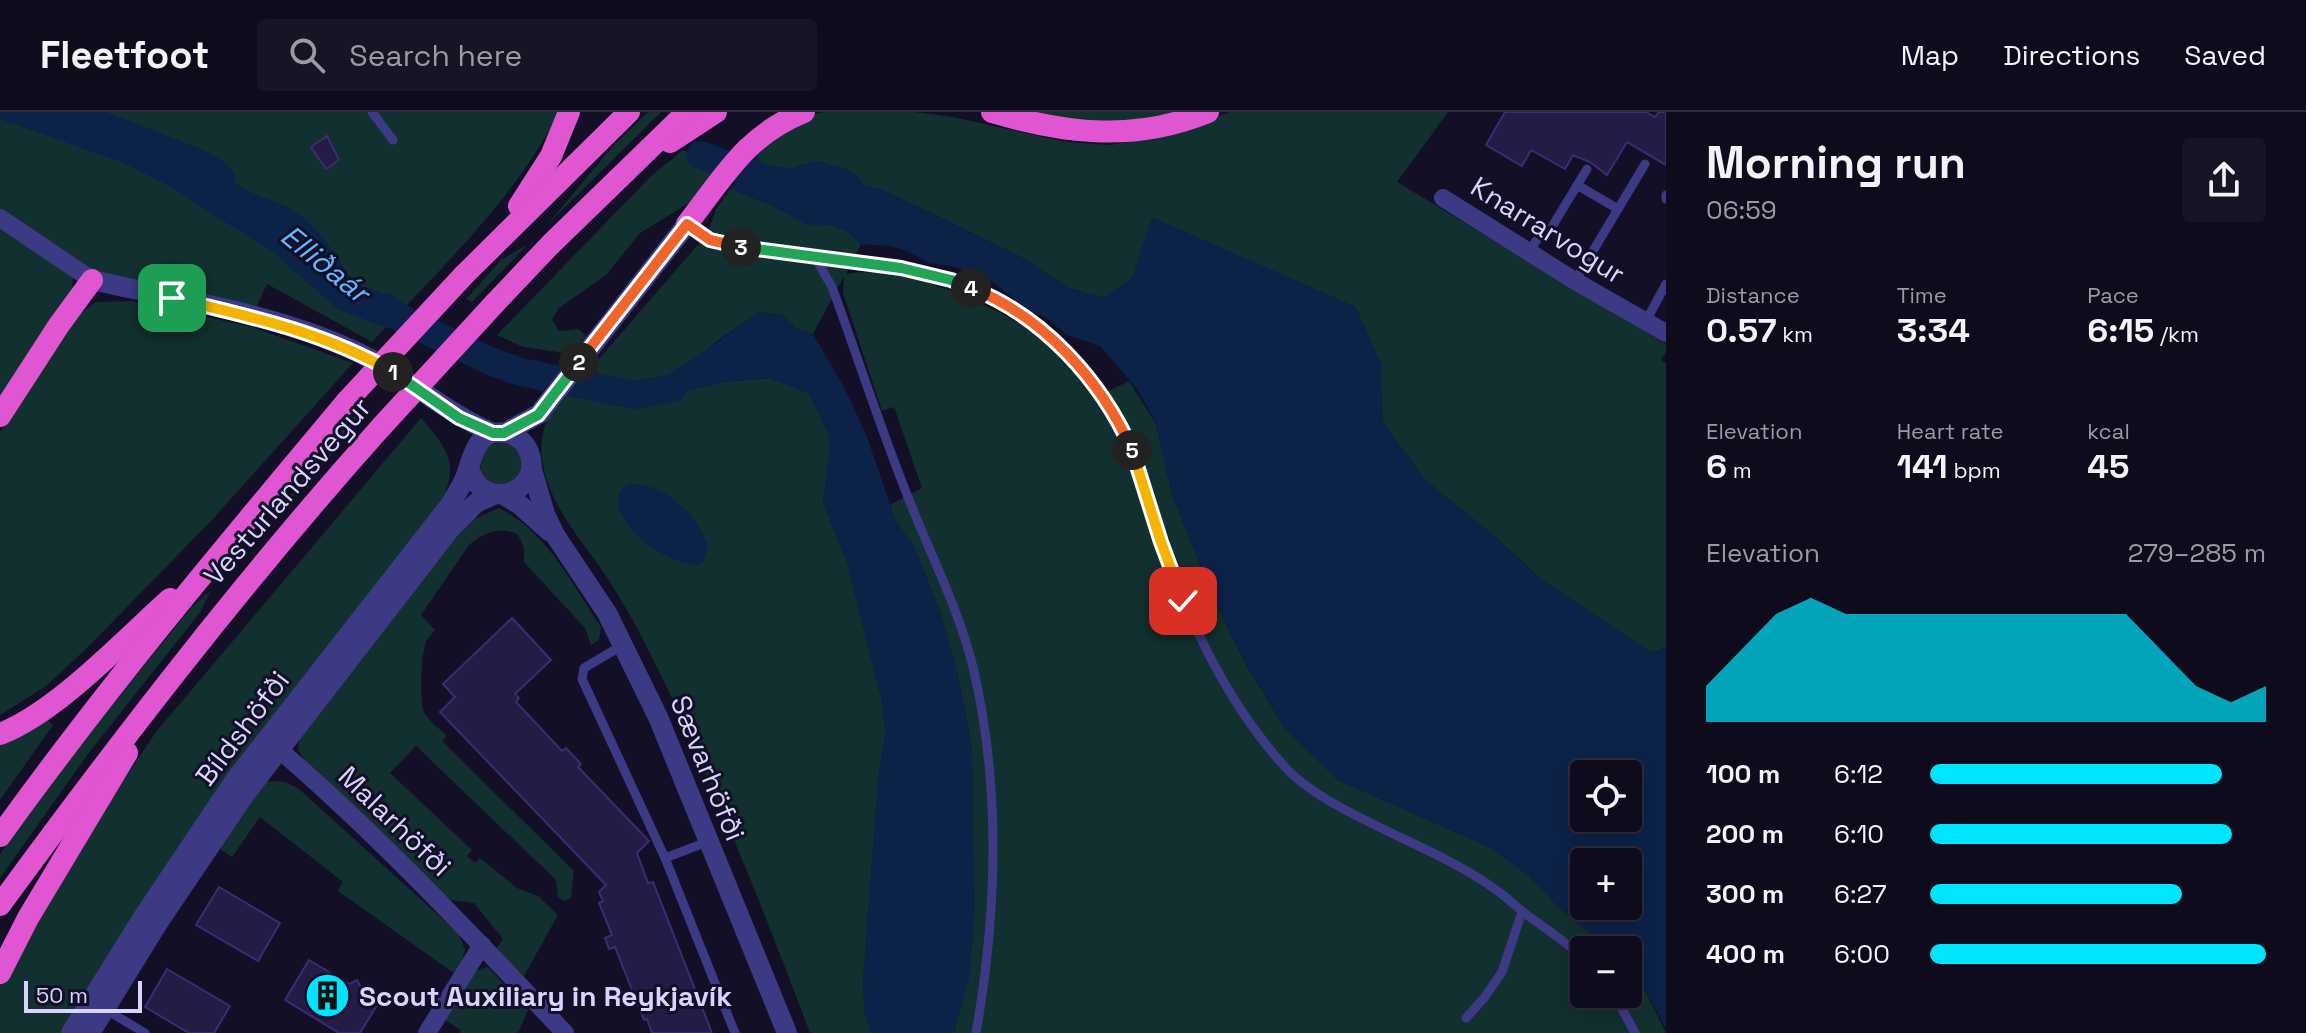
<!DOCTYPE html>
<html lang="en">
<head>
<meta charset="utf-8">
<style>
	:root { --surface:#0e0b1c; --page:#171425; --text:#f1f3f6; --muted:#9b9ba3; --line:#2e2b3b; --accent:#00e5ff }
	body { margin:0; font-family:"Space Grotesk",sans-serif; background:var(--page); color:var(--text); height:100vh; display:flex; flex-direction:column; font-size:30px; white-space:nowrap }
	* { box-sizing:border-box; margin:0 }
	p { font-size:26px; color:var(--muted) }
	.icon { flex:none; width:44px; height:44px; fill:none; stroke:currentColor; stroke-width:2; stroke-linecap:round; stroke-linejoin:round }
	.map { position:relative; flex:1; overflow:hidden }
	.panel { display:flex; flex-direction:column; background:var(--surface); width:640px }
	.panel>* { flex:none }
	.tools { position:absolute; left:1570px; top:648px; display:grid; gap:16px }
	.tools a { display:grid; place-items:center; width:72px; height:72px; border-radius:8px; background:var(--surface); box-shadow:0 4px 20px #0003,0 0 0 2px var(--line); font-size:40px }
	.scale { position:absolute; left:24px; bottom:20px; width:118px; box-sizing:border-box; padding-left:8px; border:4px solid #d9d4ff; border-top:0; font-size:22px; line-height:28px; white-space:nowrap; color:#d9d4ff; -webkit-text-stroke:6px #130f26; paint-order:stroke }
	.pin { position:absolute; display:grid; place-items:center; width:68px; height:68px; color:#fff; margin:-34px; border-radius:16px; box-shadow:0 4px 12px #0006 }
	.km { position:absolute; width:40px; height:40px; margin:-20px; border-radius:50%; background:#222; color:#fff; font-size:22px; line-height:40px; text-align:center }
	.round { display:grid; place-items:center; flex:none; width:84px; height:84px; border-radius:8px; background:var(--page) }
	.headline { display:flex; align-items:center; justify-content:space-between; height:136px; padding:0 40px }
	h1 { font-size:44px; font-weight:600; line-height:60px }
	.figures { display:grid; grid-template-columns:repeat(3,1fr); gap:12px; height:136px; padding:8px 40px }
	.figures div { display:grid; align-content:center }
	.figures b { font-size:34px; font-weight:600 }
	.figures small { font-size:22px; font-weight:400 }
	.figures p { font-size:22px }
	.chart { height:224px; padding:16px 40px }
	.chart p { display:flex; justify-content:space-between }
	.chart svg { width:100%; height:144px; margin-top:8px; fill:var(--accent); opacity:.7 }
	ul { padding:0 40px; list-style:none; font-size:26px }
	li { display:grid; grid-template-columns:128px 96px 1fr; align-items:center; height:60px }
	li i { height:20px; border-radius:10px; background:var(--accent) }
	header { display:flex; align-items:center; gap:48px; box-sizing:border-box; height:112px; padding:0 40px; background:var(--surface); border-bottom:2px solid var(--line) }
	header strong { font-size:38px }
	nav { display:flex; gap:44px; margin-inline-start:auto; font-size:28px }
	.search { width:560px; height:72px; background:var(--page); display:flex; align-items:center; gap:20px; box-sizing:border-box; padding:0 28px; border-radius:8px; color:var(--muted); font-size:30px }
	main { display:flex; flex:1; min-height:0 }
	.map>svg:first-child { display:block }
	.green { fill:#12302f }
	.water { fill:#0c2248; fill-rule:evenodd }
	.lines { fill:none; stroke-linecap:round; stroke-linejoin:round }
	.river { stroke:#0c2248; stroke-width:28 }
	.building { fill:#241b47; stroke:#3b2d73; stroke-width:2 }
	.service { stroke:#3d3a85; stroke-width:9 }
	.minor { stroke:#3d3a85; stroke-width:18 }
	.tertiary { stroke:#3d3a85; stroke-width:20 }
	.trunk { stroke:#e055d1; stroke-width:22 }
	.trunk-bridge { stroke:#e055d1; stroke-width:22 }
	.split-1-casing { stroke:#fff; stroke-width:16 }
	.split-2-casing { stroke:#fff; stroke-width:16 }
	.split-3-casing { stroke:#fff; stroke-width:16 }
	.split-4-casing { stroke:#fff; stroke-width:16 }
	.split-5-casing { stroke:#fff; stroke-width:16 }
	.split-6-casing { stroke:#fff; stroke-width:16 }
	.split-1 { stroke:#f5b400; stroke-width:10 }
	.split-2 { stroke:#22a559; stroke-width:10 }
	.split-3 { stroke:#f0652b; stroke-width:10 }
	.split-4 { stroke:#22a559; stroke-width:10 }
	.split-5 { stroke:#f0652b; stroke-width:10 }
	.split-6 { stroke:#f5b400; stroke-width:10 }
	.labels { text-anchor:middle; stroke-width:6; stroke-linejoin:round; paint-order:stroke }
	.street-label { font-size:28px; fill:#d9d4ff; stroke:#130f26 }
	.poi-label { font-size:28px; font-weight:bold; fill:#d9d4ff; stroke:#130f26; text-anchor:start }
	.water-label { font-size:30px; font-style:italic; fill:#62b6ff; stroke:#130f26 }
</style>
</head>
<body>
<header>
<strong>Fleetfoot</strong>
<div class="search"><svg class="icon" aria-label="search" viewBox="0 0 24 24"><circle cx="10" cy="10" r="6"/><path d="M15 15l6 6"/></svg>Search here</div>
<nav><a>Map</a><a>Directions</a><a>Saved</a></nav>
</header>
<main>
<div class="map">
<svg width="1666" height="921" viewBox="0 0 1666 921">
	<rect width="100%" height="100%" fill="#130f26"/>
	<g class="green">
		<path d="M 0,0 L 559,0 C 517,85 436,161 372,230 L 267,172 L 256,196 L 94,165 L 0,100 Z"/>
		<path d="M 648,0 L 661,0 L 547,113 L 613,34 Z"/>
		<path d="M 824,0 L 914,0 L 953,5 L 1066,30 L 1110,33 L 1159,25 L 1230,0 L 1448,0 L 1397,70 L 1666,232 L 1666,240 L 1661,248 L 1666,251 L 1666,535 L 1652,541 L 1543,469 L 1492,422 L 1426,369 L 1383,311 L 1380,249 L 1140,150 L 1132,167 L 1103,186 L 1070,176 L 1019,144 L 881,77 L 866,75 L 851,59 L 817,49 L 790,57 L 763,53 L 757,44 L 762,29 L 811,3 Z"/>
		<path d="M 1032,0 L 1175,0 L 1111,13 Z"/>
		<path d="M 683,38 L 717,55 L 694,88 L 640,121 L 606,163 L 559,196 L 552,208 L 559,219 L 578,217 L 586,224 L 572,242 L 523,235 L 497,223 L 651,64 Z"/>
		<path d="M 731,77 L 773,94 L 810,113 L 832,113 L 847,119 L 861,132 L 846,162 C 904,151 1007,197 1051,234 C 1068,248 1082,268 1095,286 L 1129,269 L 1156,312 L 1172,382 L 1215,490 L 1247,554 L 1285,616 L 1338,668 L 1491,736 L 1527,762 L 1562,798 L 1612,838 L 1584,838 L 1584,882 L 1628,882 L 1628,854 L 1642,871 L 1666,921 L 954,921 L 970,860 L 972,635 L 958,564 L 941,502 L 914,435 L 896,410 L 890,393 L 922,376 L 894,295 L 882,299 L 843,181 L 844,164 L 813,222 L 795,216 L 783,203 L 759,200 L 713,232 L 700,245 L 681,280 L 723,270 L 770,266 L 809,281 L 829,323 L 829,348 L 823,390 L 847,450 L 882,589 L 886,621 L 879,659 L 863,870 L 865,901 L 871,921 L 810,921 C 774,825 736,729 694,635 C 665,570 636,506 595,448 C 565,408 527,359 547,307 L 708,121 L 716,97 Z"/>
		<path d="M 0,111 L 73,161 L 72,181 L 0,290 Z"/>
		<path d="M 528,132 L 472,190 L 466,187 L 501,148 Z"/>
		<path d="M 133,189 L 252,215 L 353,251 L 211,409 L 87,536 L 46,574 L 0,603 L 0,320 L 72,207 L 96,190 Z"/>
		<path d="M 363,293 L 371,300 L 279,400 L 306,362 Z"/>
		<path d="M 421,306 C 449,338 461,355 438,395 L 62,921 L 0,921 L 0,871 L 56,769 L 156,620 Z"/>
		<circle cx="501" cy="352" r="21"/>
		<path d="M 499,396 C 547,420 572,472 601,515 L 599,528 L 591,533 L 585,516 L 524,450 L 524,435 L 518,423 C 501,413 483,421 469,433 L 421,503 L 435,518 C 432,522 429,525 427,528 C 421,538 419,589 424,600 C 428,608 440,617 447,624 L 442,629 L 574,759 L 571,786 L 564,789 L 558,785 L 556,768 L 416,634 L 390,661 L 472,738 L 467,744 L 475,751 L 480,746 L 517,776 L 538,784 L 558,803 L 524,864 L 496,837 L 503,827 L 474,791 L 450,788 L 308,653 L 298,638 L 300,623 L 459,422 L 472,408 Z"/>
		<path d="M 210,479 L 201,499 L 88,642 L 0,766 L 0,742 L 78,635 L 191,496 Z"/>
		<path d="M 45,605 L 53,613 L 0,688 L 0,630 Z"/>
		<path d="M 269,669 L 285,670 L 299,677 L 459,822 L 465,838 L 458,864 L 338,779 L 343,770 L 260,705 L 232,745 L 215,734 L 258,674 Z"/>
		<path d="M 488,855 L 528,898 L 518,921 L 459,921 L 461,918 L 445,908 L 476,858 Z"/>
	</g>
	<g class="water">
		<path d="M 0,0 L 106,0 L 204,38 L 228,53 L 234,61 L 235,71 C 254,85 278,88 297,101 C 326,120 339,153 360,179 L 381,184 L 388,180 L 407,193 L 385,215 L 339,198 L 274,141 L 162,70 L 124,51 L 0,7 Z"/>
		<path d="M 757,44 L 763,53 L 790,57 L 817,49 L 852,59 L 866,74 L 881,77 L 1019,144 L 1070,176 L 1103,186 L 1132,167 L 1152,105 L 1356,195 L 1380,249 L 1383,311 L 1426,369 L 1492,422 L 1543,469 L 1652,541 L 1666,535 L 1666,917 L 1642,871 L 1628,854 L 1628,838 L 1612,838 L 1562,798 L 1527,762 L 1491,736 L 1338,668 L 1285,616 L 1247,553 L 1215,490 L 1172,382 L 1156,311 L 1137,277 L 1100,234 L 1067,223 L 1046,206 L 1026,196 L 987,166 L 951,154 L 928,151 L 907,139 L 890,134 L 861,132 L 847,119 L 832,113 L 810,114 L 773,94 L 731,77 ZM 1584,662 L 1628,662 L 1628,706 L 1584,706 ZM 1584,750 L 1628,750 L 1628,794 L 1584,794 Z"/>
		<path d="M 759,200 L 783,203 L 795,216 L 813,222 L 844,275 L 866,322 L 896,410 L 914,435 L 941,502 L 958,564 L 972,635 L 975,795 L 970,860 L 954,921 L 871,921 L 865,901 L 863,870 L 879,659 L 886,621 L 882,589 L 847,450 L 823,390 L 829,348 L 829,323 L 809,281 L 770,266 L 723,270 L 681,280 L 673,276 L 671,260 C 703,243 729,220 759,200 Z"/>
		<path d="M 630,372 C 663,370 699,404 708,434 L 703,450 L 696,453 C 678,451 663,443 648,433 C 631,421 601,385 630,372 Z"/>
	</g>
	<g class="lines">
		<g class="river">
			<path d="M 701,43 L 779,72"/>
			<path d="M 363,188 L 490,249 L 521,260 L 634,283 L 673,276"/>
		</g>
	</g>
	<g class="building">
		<path d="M 1505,0 L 1646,0 L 1655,5 L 1659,0 L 1666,0 L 1666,53 L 1627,30 L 1607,63 L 1590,50 L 1573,43 L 1565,57 L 1531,38 L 1522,54 L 1486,33 Z"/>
		<path d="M 327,24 L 339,48 L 326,57 L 311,35 Z"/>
		<path d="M 512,506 L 551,548 L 515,582 L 519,586 L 516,590 L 562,639 L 566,636 L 581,652 L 578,655 L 649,729 L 637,741 L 648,771 L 653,770 L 712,921 L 652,921 L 647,907 L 644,908 L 615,835 L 609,837 L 605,826 L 612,823 L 599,791 L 603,789 L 599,780 L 606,773 L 440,600 L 455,585 L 443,572 Z"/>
		<path d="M 219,775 L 280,811 L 258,849 L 196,813 Z"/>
		<path d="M 309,848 L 349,872 L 357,868 L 364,881 L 379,890 L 360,921 L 339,921 L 285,888 Z"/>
		<path d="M 167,857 L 230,894 L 214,921 L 189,921 L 145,895 Z"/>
	</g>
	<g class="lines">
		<g class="service">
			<path d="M 372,0 L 393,28"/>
			<path d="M 1577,73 L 1618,97"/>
			<path d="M 1666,83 L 1666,87"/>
			<path d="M 687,112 C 726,143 772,131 816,147 L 832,175 C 857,243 879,312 906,380 C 928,438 958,494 973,555 C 1001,674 997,801 976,921"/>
			<path d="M 1529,140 L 1538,126 L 1550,118 L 1587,57"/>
			<path d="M 816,147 C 943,153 1055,192 1120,310 C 1140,347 1147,390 1161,430 C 1189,510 1228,593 1286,656 C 1318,691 1394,721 1437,743 C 1459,754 1479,765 1499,780 C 1509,787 1517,796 1527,803 C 1546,817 1567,830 1584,847"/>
			<path d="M 1575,169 L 1645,52"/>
			<path d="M 1646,209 L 1666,172"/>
			<path d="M 623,533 L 584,556 L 582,567 L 665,746 L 707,730"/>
			<path d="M 665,746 L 735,921"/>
			<path d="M 1614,882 L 1635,921"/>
			<path d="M 103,896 L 145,921"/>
			<path d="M 1466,906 L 1484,886 L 1502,860 L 1522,800"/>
		</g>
		<g class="minor">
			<path d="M 1443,86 L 1575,169 L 1666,221"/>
			<path d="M 0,106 L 92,168"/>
			<path d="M 269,629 C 374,718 470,821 565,921"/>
			<path d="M 427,921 L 482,833"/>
		</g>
		<g class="tertiary">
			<path d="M 92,168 C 179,188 275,201 357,240 C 405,263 444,300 493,321"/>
			<path d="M 504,321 L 539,302 L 687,112"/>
			<path d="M 531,354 L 545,402 L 555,423 L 607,501 L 658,605 L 787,921"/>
			<path d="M 502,382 L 520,393 L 549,419"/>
			<path d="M 71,921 L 145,802 L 235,668 L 450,393 C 455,384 461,375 465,366 C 473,346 475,316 506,321 C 516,323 525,330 529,340 C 545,381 479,403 469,354"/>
			<path d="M 90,921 L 158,811 L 245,682 L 451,416 L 476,391 L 496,382"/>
		</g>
		<g class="trunk">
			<path d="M 992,0 C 1067,22 1134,30 1208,0"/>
			<path d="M 670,30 L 716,0"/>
			<path d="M 519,94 L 551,44 L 569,0"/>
			<path d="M 687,112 C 724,65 746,23 804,0"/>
			<path d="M 464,163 L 629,0"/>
			<path d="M 495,191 L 550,133 L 687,0"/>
			<path d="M 0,304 L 59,213 L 92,168"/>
			<path d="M 0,622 C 57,600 123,529 170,487"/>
			<path d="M 0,724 C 108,574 228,431 347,289"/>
			<path d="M 0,793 C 121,628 245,467 382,314"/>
			<path d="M 0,861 L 28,806 L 127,641"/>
		</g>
		<g class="trunk-bridge">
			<path d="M 347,289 L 464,163"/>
			<path d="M 382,314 L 495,191"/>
		</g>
	</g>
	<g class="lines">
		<defs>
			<path id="split-1" d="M 172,186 C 248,204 324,220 393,260"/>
			<path id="split-2" d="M 393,260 L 459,306 L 493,321 L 504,321 L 538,303 L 579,250"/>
			<path id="split-3" d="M 579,250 L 687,112 L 710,128 L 741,135"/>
			<path id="split-4" d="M 741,135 L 901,156 L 951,168 L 971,176"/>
			<path id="split-5" d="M 971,176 C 1043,204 1101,268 1132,338"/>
			<path id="split-6" d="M 1132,338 L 1161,430 L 1183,489"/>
		</defs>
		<use href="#split-1" class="split-1-casing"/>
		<use href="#split-2" class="split-2-casing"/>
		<use href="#split-3" class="split-3-casing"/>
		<use href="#split-4" class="split-4-casing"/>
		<use href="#split-5" class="split-5-casing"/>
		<use href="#split-6" class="split-6-casing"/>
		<use href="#split-1" class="split-1"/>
		<use href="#split-2" class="split-2"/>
		<use href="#split-3" class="split-3"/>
		<use href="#split-4" class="split-4"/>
		<use href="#split-5" class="split-5"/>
		<use href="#split-6" class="split-6"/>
	</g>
	<defs>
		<symbol id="building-disc" viewBox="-11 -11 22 22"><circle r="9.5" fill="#00e5ff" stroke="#130f26"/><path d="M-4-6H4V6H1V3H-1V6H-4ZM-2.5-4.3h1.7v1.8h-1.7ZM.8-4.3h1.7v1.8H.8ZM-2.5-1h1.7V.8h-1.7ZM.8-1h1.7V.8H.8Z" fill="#111"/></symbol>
	</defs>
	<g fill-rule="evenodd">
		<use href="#building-disc" x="302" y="858" width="51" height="51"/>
	</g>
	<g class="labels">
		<g class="street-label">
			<text transform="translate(1548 118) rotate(32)" y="10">Knarrarvogur</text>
			<text transform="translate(287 379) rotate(-49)" y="10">Vesturlandsvegur</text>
			<text transform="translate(242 616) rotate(-53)" y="10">Bíldshöfði</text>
			<text transform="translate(708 656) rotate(68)" y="10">Sævarhöfði</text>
			<text transform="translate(395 709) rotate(44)" y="10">Malarhöfði</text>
		</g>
		<g class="poi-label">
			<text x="359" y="894">Scout Auxiliary in Reykjavík</text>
		</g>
		<g class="water-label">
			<text transform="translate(325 152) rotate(39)" y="10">Elliðaár</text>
		</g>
	</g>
</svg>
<div class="tools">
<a><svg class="icon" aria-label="locate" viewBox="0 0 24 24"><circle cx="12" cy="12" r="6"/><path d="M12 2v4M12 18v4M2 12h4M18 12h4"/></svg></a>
<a>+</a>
<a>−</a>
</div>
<div class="scale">50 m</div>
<div class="pin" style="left:172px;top:186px;background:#1e9e55"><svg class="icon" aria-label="arrive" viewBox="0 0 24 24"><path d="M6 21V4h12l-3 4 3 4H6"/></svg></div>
<div class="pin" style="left:1183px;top:489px;background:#d93025"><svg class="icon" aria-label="check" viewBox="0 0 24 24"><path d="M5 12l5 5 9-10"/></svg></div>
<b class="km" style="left:393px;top:260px">1</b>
<b class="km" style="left:579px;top:250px">2</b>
<b class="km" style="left:741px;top:135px">3</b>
<b class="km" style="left:971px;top:176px">4</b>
<b class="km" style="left:1132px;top:338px">5</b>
</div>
<section class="panel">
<div class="headline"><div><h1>Morning run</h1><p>06:59</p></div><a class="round"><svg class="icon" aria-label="share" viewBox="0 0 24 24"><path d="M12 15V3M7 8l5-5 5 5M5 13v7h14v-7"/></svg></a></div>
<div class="figures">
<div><p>Distance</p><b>0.57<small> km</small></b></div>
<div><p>Time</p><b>3:34</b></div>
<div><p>Pace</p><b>6:15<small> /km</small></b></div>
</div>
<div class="figures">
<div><p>Elevation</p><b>6<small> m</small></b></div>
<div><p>Heart rate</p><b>141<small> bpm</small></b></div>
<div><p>kcal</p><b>45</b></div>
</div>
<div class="chart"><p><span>Elevation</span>279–285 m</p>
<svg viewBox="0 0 160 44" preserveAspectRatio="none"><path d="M0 44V33L10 22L20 11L30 6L40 11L50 11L60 11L70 11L80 11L90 11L100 11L110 11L120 11L130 22L140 33L150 38L160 33V44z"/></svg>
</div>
<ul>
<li><b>100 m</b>6:12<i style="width:87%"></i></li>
<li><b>200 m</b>6:10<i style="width:90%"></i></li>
<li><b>300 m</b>6:27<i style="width:75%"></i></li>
<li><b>400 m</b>6:00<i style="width:100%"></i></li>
</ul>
</section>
</main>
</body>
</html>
